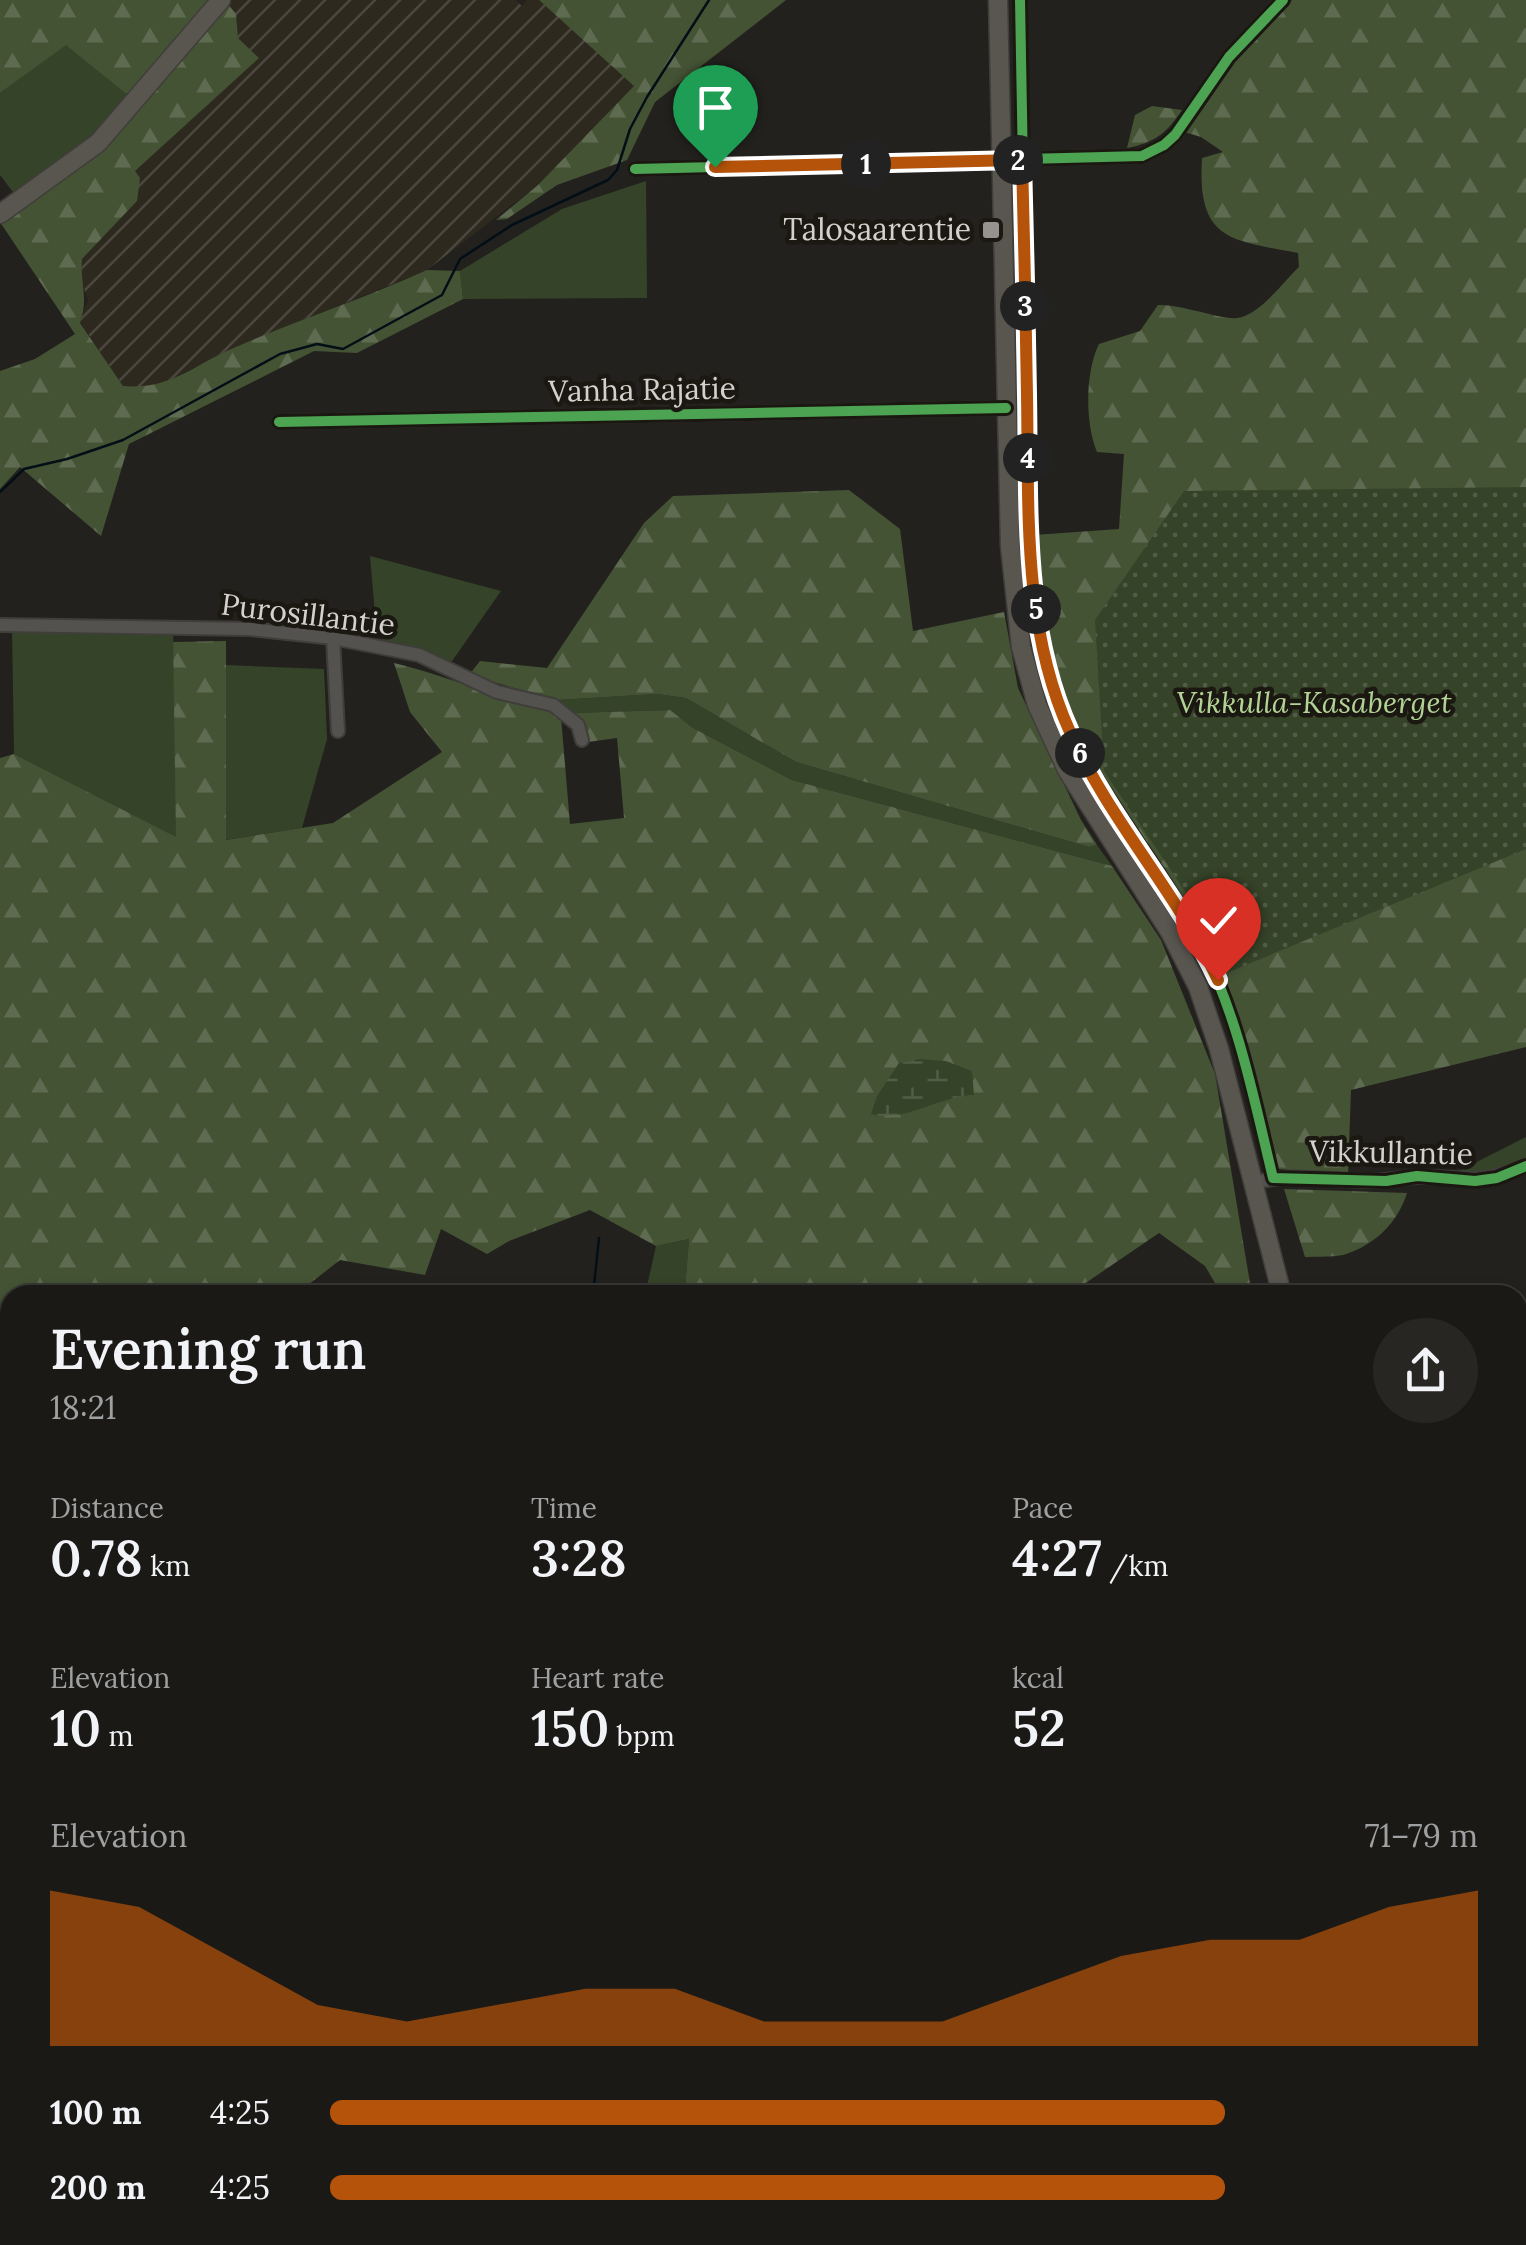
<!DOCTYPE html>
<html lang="en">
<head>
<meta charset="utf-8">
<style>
	:root { --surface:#1a1916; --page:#272623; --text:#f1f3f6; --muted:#9fa0a1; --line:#383835; --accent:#b45309 }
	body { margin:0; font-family:Lora,serif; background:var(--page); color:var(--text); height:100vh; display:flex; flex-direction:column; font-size:38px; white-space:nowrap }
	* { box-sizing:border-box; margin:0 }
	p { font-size:32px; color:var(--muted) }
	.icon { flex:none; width:55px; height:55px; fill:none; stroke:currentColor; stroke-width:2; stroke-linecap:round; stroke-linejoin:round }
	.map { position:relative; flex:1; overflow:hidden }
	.panel { position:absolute; left:0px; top:1285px; width:1528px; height:960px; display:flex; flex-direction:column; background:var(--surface); border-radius:30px 30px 0 0; box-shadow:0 2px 8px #0004,0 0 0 2px var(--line) }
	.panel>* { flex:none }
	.pin { position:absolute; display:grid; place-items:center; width:85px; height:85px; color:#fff; margin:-102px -42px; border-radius:50% 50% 50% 0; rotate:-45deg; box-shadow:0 0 10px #0007 }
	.pin .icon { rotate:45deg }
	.km { position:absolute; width:50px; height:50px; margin:-25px; border-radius:50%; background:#222; color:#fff; font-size:28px; line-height:50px; text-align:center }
	.round { display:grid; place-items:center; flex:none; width:105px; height:105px; border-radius:52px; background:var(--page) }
	.headline { display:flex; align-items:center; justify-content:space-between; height:170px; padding:0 50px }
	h1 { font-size:55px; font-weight:600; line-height:75px }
	.figures { display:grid; grid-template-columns:repeat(3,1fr); gap:15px; height:170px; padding:10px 50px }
	.figures div { display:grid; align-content:center }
	.figures b { font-size:50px; font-weight:600 }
	.figures small { font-size:28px; font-weight:400 }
	.figures p { font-size:28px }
	.chart { height:280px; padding:20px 50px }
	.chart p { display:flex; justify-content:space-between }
	.chart svg { width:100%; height:180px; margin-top:10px; fill:var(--accent); opacity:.7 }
	ul { padding:0 50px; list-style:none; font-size:32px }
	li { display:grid; grid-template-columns:160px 120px 1fr; align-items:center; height:75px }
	li i { height:25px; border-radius:12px; background:var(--accent) }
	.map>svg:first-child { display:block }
	.industrial { fill:url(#industrial-furrows) }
	.grass { fill:#354328 }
	.forest { fill:url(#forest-firs) }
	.wetland { fill:url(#wetland-marsh) }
	.park { fill:url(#park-dots) }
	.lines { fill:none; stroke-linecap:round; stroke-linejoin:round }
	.stream { stroke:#030f17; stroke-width:2.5 }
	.street-casing { stroke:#403e3b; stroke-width:16 }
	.secondary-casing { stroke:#403e3b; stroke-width:21 }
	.primary-casing { stroke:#403e3b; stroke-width:24 }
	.highway-casing { stroke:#403e3b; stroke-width:26 }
	.street { stroke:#53524f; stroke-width:12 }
	.secondary { stroke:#58564f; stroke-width:18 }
	.primary { stroke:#565449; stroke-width:20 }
	.highway { stroke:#5d5a4a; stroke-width:22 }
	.rail { stroke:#585754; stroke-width:2.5; stroke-dasharray:20 10; stroke-linecap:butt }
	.cycleway-casing { stroke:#1b1812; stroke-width:16 }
	.cycleway { stroke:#4ca352; stroke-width:10 }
	.route-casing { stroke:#fff; stroke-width:20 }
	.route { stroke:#b45309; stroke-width:12 }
	.poi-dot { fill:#959390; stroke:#1b1812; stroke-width:4 }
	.labels { text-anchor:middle; stroke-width:9; stroke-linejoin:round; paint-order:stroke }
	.poi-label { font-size:30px; fill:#d3d1cd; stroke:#1b1812; text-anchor:end }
	.street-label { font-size:30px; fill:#d3d1cd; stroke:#1b1812 }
	.park-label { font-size:30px; font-style:italic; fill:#b2d396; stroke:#1b1812 }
</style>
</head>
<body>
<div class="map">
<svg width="1526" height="2245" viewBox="0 0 1526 2245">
	<defs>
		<pattern id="industrial-furrows" width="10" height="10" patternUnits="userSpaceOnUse" patternTransform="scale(2.5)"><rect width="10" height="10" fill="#2d291e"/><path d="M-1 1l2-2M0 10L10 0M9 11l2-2" fill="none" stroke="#4b473e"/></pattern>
		<pattern id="forest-firs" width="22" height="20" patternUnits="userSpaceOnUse" patternTransform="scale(2.5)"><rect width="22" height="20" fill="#445334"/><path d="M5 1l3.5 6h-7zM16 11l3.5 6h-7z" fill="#5e6b50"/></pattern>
		<pattern id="wetland-marsh" width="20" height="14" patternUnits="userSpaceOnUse" patternTransform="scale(2.5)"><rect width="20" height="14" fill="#354328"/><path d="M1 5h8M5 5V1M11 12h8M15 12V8" fill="none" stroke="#515d46"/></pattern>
		<pattern id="park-dots" width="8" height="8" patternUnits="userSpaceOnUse" patternTransform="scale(2.5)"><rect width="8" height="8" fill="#354328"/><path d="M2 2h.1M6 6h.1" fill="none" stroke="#515d46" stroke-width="1.8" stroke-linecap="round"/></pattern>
	</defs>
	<rect width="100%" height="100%" fill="#23211e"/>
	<path class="industrial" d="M 230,0 L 516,0 L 522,6 L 527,0 L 539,0 L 635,86 L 538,185 L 427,270 L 231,349 L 166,382 L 146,388 L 123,386 L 80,322 L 88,300 L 81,280 L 82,259 L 137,201 L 135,171 L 258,58 L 238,38 L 236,15 L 227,3 Z"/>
	<g class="grass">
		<path d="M 66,44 L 130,97 L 88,144 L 16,196 L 0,175 L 0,93 Z"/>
		<path d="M 646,181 L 647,298 L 463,299 L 460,271 L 562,209 Z"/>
		<path d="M 370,556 L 501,591 L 450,664 L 384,643 L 376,626 Z"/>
		<path d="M 12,626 L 173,627 L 177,838 L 14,754 Z"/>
		<path d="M 226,665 L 324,669 L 327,739 L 302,828 L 225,840 Z"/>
		<path d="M 657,694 L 686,698 L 796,762 L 1089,847 L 1097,845 L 1112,866 L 792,780 L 693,728 L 669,710 L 570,713 L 556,700 Z"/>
		<path d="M 1526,1137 L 1526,1160 L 1496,1174 L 1447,1177 Z"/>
		<path d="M 689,1239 L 685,1290 L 671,1295 L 645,1295 L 656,1246 Z"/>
		<path d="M 662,2235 L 749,2235 L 768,2245 L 668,2245 Z"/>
	</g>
	<g class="forest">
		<path d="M 0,0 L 210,0 L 130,97 L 66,45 L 0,93 Z"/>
		<path d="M 539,0 L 786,0 L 655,102 L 627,160 L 557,185 L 507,219 L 496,220 L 538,185 L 634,86 Z"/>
		<path d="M 1292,0 L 1526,0 L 1526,1047 L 1351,1090 L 1348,1175 L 1278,1169 L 1243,1035 L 1221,973 L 1194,916 L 1081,741 L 1048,639 L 1034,535 L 1119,529 L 1124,454 L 1097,452 C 1085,423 1085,372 1099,344 L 1140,331 L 1158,305 C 1181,304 1222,320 1237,318 C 1260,315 1283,282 1299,267 L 1298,253 C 1230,240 1197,241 1202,158 L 1223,152 L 1201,137 L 1181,131 L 1232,63 Z"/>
		<path d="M 227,3 L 236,14 L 238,38 L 259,58 L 135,171 L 140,178 L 137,201 L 82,259 C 80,285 89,297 80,323 L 123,386 C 169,390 191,367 231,349 C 295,321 363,299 427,270 L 460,271 L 463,299 L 357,353 L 314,351 L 129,444 L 101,536 L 20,467 L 0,489 L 0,371 L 35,359 L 75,334 L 0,222 L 71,173 Z"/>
		<path d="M 1152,106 L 1182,110 C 1167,133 1154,143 1127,148 L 1135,115 Z"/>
		<path d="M 849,490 L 900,529 L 913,631 L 1004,612 L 1018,688 L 1081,820 L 1097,845 L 1089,847 L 796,762 L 686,698 L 657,694 L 556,700 L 469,675 L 480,661 L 547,668 L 644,523 L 673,496 Z"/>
		<path d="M 226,641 L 226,840 L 333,823 L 442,752 L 410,712 L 394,663 C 428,671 460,683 493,694 C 515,702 542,701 561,717 L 570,824 L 624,818 L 617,738 L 588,742 L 582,724 L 570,713 L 670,710 L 693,728 L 792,780 L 1112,866 L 1161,940 L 1215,1074 L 1252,1295 L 1222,1295 L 1205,1266 L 1159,1233 L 1068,1295 L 671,1295 L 685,1289 L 689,1239 L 656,1246 L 590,1210 L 509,1241 L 487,1254 L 441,1229 L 425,1275 L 340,1260 L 295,1295 L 10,1295 L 10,1340 L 0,1338 L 0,758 L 14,754 L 176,837 L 173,642 Z"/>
		<path d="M 1284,1189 L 1407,1193 C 1398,1222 1376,1244 1346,1254 C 1334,1258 1317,1256 1305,1257 Z"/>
		<path d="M 10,1502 L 10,1996 L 0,1989 L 0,1505 Z"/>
		<path d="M 749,2235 L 1223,2235 L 1230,2245 L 768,2245 Z"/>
	</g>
	<path class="wetland" d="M 920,1059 L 946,1061 L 972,1071 L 974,1095 C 939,1096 905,1123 871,1114 L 877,1096 L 899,1063 Z"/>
	<path class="park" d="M 1526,487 L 1526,849 L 1229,972 L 1207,924 L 1104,771 L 1095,620 L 1184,491 Z"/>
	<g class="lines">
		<g class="stream">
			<path d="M 0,492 L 24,469 L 67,459 L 123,440 L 280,354 L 317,344 L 343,349 L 442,295 L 460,259 L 512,225 L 608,180 L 617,170 L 630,129 L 647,97 L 709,0"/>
			<path d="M 593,1295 L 599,1238"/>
			<path d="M 1518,1323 L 1526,1320"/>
			<path d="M 0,1365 L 10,1365"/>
			<path d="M 1518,1547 L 1526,1548"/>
		</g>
		<defs>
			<g id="street">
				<path d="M 635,169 L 1142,156 L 1164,145 L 1175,135 L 1229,57 L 1283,0"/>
				<path d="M 279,422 L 1006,408"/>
				<path d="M 0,625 L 250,629 L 333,638 L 419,655 L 497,692 L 553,705 L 578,725 L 582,740"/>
				<path d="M 333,638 L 338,731"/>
				<path d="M 1253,1183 C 1291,1172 1332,1181 1371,1181 C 1387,1181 1402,1177 1418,1177 C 1464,1176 1480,1186 1526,1166"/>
			</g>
			<g id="secondary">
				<path d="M 998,0 L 1010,546 L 1021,647 L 1037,705 L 1067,770 L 1170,932 L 1198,987 L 1219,1049 L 1282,1295"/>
				<path d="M 0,214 L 98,143 L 221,0"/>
			</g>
			<g id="primary">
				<path d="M 1356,2235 L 1364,2245"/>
				<path d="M 1376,2235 L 1385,2245"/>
			</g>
			<g id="highway">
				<path d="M 1518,1576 L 1526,1578"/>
				<path d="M 1518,1681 L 1526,1678"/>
				<path d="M 1518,1702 L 1526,1699"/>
				<path d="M 1518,1731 L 1526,1727"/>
				<path d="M 354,2245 L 370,2235"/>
				<path d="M 391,2245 L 407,2235"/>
			</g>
		</defs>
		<use href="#street" class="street-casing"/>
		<use href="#secondary" class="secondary-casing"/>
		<use href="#primary" class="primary-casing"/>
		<use href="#highway" class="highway-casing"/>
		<use href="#street" class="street"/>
		<use href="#secondary" class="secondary"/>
		<use href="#primary" class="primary"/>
		<use href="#highway" class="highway"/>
		<g class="rail">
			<path d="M 1518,1786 L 1526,1782"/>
			<path d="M 265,2245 L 282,2235"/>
		</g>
		<defs>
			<g id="cycleway">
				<path d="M 1020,0 C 1022,131 1025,262 1027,393 C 1029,487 1022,588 1050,679 C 1081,780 1155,854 1202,947 C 1239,1019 1254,1100 1273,1178 L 1386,1181 L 1417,1176 L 1475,1181 L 1497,1178 L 1526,1166"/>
				<path d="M 635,169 L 1142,156 L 1164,145 L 1175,135 L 1229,57 L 1283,0"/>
				<path d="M 279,422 L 1006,408"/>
			</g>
		</defs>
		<use href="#cycleway" class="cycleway-casing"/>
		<use href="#cycleway" class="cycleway"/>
	</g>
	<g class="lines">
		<defs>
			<path id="route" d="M 715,167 L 1022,160 C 1024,238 1026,317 1027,395 C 1029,508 1022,627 1070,732 C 1109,820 1177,892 1218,980"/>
		</defs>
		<use href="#route" class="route-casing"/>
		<use href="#route" class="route"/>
	</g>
	<rect class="poi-dot" x="981" y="220" width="20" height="20" rx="5"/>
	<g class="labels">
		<g class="poi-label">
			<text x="971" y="240">Talosaarentie</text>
		</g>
		<g class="street-label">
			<text transform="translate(642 390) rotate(-1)" y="10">Vanha Rajatie</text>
			<text transform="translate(308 615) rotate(7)" y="10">Purosillantie</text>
			<text transform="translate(1391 1153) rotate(1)" y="10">Vikkullantie</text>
		</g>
		<g class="park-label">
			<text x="1314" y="713">Vikkulla-Kasaberget</text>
		</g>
	</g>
</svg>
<div class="pin" style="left:715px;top:167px;background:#1e9e55"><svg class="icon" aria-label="arrive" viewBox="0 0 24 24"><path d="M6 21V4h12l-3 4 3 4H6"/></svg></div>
<div class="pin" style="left:1218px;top:980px;background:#d93025"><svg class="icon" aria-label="check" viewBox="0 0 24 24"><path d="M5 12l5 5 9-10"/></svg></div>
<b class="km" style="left:866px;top:164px">1</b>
<b class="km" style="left:1018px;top:160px">2</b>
<b class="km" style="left:1025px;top:306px">3</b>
<b class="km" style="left:1028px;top:458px">4</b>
<b class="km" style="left:1036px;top:609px">5</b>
<b class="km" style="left:1080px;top:753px">6</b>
<section class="panel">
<div class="headline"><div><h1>Evening run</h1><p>18:21</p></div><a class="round"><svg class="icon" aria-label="share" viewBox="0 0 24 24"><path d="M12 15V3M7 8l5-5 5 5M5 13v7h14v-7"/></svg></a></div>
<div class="figures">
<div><p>Distance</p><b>0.78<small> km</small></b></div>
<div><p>Time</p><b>3:28</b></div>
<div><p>Pace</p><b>4:27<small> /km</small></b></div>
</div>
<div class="figures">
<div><p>Elevation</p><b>10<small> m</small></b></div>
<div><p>Heart rate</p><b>150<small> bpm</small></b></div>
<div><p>kcal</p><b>52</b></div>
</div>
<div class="chart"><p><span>Elevation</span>71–79 m</p>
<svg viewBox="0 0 160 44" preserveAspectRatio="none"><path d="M0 44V6L10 10L20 22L30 34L40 38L50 34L60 30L70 30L80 38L90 38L100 38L110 30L120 22L130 18L140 18L150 10L160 6V44z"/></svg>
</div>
<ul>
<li><b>100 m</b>4:25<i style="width:78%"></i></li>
<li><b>200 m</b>4:25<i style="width:78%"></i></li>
</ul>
</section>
</div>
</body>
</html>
